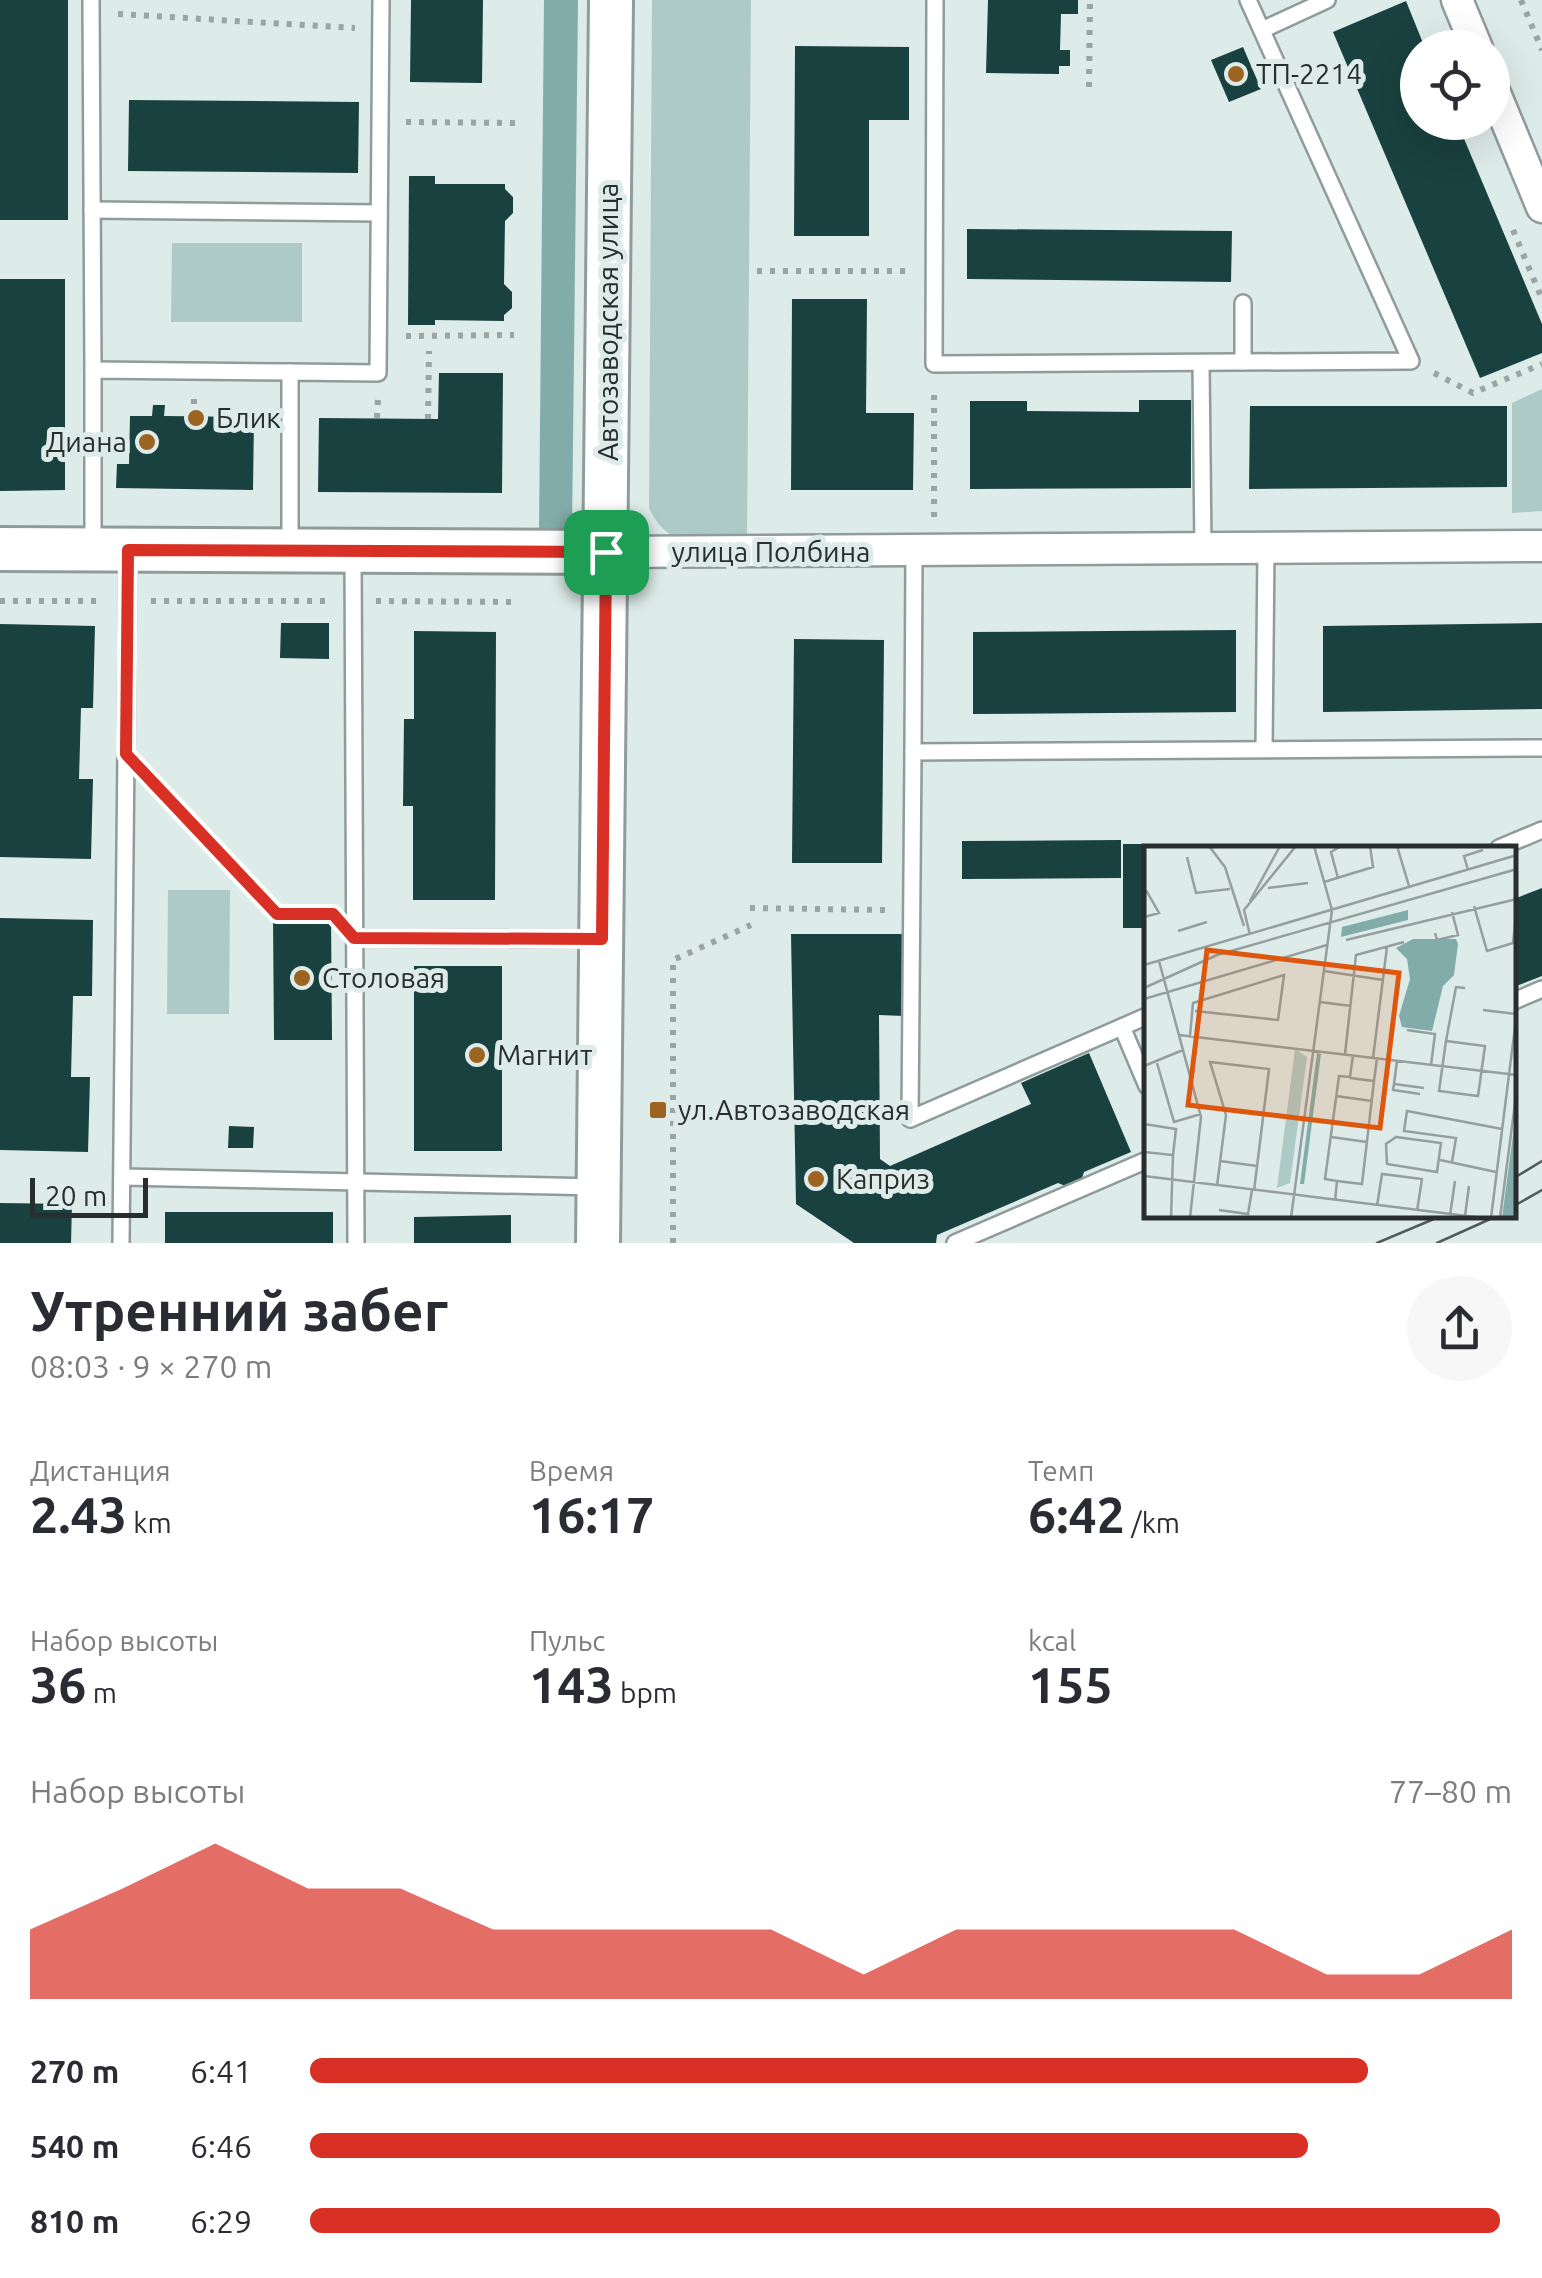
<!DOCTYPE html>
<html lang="ru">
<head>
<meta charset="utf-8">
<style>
	:root { --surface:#fff; --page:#f7f7f7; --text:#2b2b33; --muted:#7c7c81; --accent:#d93025 }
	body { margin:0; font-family:Ubuntu,sans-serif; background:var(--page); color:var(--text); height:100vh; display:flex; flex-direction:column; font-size:38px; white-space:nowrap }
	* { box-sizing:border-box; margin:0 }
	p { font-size:32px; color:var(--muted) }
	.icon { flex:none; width:55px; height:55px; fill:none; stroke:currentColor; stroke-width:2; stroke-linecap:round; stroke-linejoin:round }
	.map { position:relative; height:1243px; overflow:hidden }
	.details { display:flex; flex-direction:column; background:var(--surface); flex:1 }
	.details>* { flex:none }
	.fabs { position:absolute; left:1400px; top:30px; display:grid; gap:20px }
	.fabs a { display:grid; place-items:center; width:110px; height:110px; border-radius:50%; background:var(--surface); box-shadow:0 10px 40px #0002; font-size:50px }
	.scale { position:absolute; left:30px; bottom:25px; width:118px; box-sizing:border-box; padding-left:10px; border:5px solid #282e2d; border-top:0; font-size:28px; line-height:35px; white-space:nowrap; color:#282e2d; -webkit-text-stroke:8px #ddebe9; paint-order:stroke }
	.pin { position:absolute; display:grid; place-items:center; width:85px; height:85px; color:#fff; margin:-42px; border-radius:20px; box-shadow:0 5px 15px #0006 }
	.round { display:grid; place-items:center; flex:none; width:105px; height:105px; border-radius:52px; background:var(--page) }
	.overview { display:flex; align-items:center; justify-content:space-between; height:170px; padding:0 30px }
	h1 { font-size:55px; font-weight:600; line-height:75px }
	.stats { display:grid; grid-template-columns:repeat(3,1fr); gap:15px; height:170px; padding:10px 30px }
	.stats div { display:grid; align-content:center }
	.stats b { font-size:50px; font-weight:600 }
	.stats small { font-size:28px; font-weight:400 }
	.stats p { font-size:28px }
	.chart { height:280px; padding:20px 30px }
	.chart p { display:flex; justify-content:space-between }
	.chart svg { width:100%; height:180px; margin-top:10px; fill:var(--accent); opacity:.7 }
	ul { padding:0 30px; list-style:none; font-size:32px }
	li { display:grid; grid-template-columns:160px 120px 1fr; align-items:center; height:75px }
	li i { height:25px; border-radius:12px; background:var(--accent) }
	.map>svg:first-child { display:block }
	.green { fill:#adcac7 }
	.forest { fill:#82aca9 }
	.building { fill:#19413f }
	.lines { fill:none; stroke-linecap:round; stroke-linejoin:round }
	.lane-casing { stroke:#8f9c9b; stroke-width:20 }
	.street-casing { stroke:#8f9c9b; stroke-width:35 }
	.secondary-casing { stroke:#8f9c9b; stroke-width:48 }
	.path { stroke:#9aa5a4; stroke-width:6; stroke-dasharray:5 8; stroke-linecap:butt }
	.lane { stroke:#fff; stroke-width:15 }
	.street { stroke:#fff; stroke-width:30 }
	.secondary { stroke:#fff; stroke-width:42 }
	.tram { stroke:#535b5a; stroke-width:2.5 }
	.route-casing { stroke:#fff; stroke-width:20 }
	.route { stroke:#d93025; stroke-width:12 }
	.poi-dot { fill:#9c6321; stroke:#ddebe9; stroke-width:4 }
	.labels { text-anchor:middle; stroke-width:10; stroke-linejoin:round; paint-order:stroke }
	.poi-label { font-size:28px; fill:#282e2d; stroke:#ddebe9; text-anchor:start }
	.street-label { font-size:28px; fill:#282e2d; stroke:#ddebe9 }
	.inset-road { fill:none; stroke:#959f9e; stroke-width:2.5 }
	.view { fill:#de570e; fill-opacity:0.15; stroke:#de570e; stroke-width:5 }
	.inset-edge { fill:none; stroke:#282e2d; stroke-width:5 }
</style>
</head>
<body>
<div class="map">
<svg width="1542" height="1243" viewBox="0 0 1542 1243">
	<rect width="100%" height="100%" fill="#ddebe9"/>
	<g class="green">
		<path d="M 652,0 L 751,0 L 747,543 C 706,542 669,552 649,508 Z"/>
		<path d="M 172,243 L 302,243 L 302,322 L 171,322 Z"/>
		<path d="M 1542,389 L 1542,511 L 1512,513 L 1512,403 Z"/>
		<path d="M 168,890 L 230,890 L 229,1014 L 167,1014 Z"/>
	</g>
	<path class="forest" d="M 544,0 L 578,0 L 572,533 L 539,532 Z"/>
	<g class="building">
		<rect x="0" y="0" width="68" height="220"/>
		<path d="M 411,0 L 483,0 L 482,83 L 410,82 Z"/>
		<path d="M 988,0 L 1078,0 L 1078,14 L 1061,14 L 1060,50 L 1070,50 L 1070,66 L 1059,66 L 1059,74 L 986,73 Z"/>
		<path d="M 1406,1 L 1425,48 L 1418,48 L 1418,122 L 1457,122 L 1542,324 L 1542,353 L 1480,378 L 1333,32 Z"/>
		<path d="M 795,46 L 909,47 L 909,120 L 869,120 L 869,236 L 794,236 Z"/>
		<path d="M 1243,47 L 1261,89 L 1229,102 L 1211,60 Z"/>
		<path d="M 129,100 L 359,102 L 358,173 L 128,171 Z"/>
		<path d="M 409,176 L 435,176 L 435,184 L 505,184 L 505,189 L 513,197 L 513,213 L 505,221 L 504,284 L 512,292 L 512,308 L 504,315 L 504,321 L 435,320 L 435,325 L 408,325 Z"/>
		<path d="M 967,229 L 1232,231 L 1231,282 L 967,279 Z"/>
		<path d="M 0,279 L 65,279 L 65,490 L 0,491 Z"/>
		<path d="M 792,299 L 867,299 L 866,413 L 914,413 L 913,490 L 791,490 Z"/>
		<path d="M 439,373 L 503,373 L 502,493 L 318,492 L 319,418 L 438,419 Z"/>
		<path d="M 1139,400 L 1191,400 L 1191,488 L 970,489 L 970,401 L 1027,401 L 1027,411 L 1139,412 Z"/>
		<path d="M 153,405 L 165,405 L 164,416 L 254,417 L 253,490 L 116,488 L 117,464 L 129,464 L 130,416 L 152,416 Z"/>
		<path d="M 1250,406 L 1507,406 L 1507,487 L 1249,489 Z"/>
		<path d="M 281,623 L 329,623 L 329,659 L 280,658 Z"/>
		<path d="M 1542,623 L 1542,709 L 1323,712 L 1323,626 Z"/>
		<path d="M 0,624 L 95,626 L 93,708 L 81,708 L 79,779 L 93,779 L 91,859 L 0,857 Z"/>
		<path d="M 1236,630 L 1236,712 L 973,714 L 973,632 Z"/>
		<path d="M 414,631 L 496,632 L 495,900 L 413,900 L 413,806 L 403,806 L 404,719 L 414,719 Z"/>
		<path d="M 794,639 L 884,640 L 882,863 L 792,863 Z"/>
		<path d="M 1121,840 L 1121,878 L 962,879 L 962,841 Z"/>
		<path d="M 1123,844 L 1169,844 L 1169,848 L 1147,848 L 1147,928 L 1123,928 Z"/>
		<path d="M 1542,888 L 1542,976 L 1514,987 L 1514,899 Z"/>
		<path d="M 273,917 L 331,917 L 332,1040 L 274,1040 Z"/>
		<path d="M 0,918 L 93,920 L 92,996 L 73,996 L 71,1077 L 90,1077 L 88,1152 L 0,1150 Z"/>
		<path d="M 791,934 L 904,934 L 904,1016 L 879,1015 L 880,1159 L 890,1166 L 1031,1104 L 1021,1083 L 1089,1053 L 1131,1152 L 1084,1172 L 1081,1181 L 1068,1187 L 1058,1183 L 937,1235 L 936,1243 L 854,1243 L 796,1204 Z"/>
		<rect x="414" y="966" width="88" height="185"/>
		<path d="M 229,1126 L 254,1127 L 253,1148 L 228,1148 Z"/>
		<path d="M 0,1203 L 72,1204 L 71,1243 L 0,1243 Z"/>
		<rect x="165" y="1212" width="168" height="31"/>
		<path d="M 511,1215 L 511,1243 L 414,1243 L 414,1217 Z"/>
	</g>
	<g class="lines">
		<defs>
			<g id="lane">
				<path d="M 91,0 L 93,370"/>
				<path d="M 935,0 L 934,364 L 1411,361 L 1248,0"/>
				<path d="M 1262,30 L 1327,0"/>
				<path d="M 92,210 L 379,213"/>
				<path d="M 1243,362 L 1243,303"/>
				<path d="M 1201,363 L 1203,549"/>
				<path d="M 93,546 L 93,370 L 290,372"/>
				<path d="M 290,547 L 290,372 L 378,373 L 381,0"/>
				<path d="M 353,552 L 356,1243"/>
				<path d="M 1264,749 L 1266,548"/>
				<path d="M 913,752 L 914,552"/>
				<path d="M 1499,848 L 1542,830"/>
				<path d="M 354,938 L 597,939"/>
				<path d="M 1514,1001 L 1542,989"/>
				<path d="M 1147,1016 L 910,1119 L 913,752 L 1542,748"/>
				<path d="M 1122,1027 L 1147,1086"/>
				<path d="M 122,1177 L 598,1187"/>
				<path d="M 121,1243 L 128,554"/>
				<path d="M 955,1243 L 1147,1160"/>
			</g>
			<g id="street">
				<path d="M 1457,0 L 1477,48"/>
				<path d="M 1492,86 L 1542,207"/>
				<path d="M 606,552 L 1542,546"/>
			</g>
			<g id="secondary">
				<path d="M 0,549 L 606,552"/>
				<path d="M 598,1243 L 611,0"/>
			</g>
		</defs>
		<use href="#lane" class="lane-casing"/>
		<use href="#street" class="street-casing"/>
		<use href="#secondary" class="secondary-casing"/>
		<g class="path">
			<path d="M 1521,0 L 1542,50"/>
			<path d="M 118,14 L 355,28"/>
			<path d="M 1089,87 L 1090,0"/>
			<path d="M 406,122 L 515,123"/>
			<path d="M 1513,230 L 1542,299"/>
			<path d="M 757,271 L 908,271"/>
			<path d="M 406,336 L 514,335"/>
			<path d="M 1434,373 L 1473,393 L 1542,364"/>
			<path d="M 194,417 L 194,398"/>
			<path d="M 377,418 L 378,399"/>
			<path d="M 428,419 L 429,351"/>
			<path d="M 934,517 L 934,390"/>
			<path d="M 0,601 L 104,601"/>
			<path d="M 151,601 L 329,601"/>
			<path d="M 376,601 L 515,602"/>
			<path d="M 153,782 L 277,914 L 329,914"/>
			<path d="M 1514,895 L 1516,899"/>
			<path d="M 750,908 L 886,910"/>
			<path d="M 673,1243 L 673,960 L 751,925"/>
		</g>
		<use href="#lane" class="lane"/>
		<use href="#street" class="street"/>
		<use href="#secondary" class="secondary"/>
		<g class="tram">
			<path d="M 1514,1178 L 1542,1161"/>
			<path d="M 1514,1206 L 1542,1190"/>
			<path d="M 1377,1243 L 1441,1216"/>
			<path d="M 1437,1243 L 1497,1216"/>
		</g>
	</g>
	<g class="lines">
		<defs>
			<path id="route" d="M 128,550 L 606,552 L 602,939 L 354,938 L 333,914 L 277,914 L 126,754 Z"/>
		</defs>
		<use href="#route" class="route-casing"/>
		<use href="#route" class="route"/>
	</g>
	<g class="poi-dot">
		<circle cx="1236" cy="74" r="10"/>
		<circle cx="196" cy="418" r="10"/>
		<circle cx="147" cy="442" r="10"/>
		<circle cx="302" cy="978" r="10"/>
		<circle cx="477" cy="1055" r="10"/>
		<rect x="648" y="1100" width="20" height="20" rx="5"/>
		<circle cx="816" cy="1179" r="10"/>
	</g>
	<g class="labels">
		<g class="poi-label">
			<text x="1256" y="84">ТП-2214</text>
			<text x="216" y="428">Блик</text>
			<text x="127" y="452" text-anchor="end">Диана</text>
			<text x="322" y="988">Столовая</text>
			<text x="497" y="1065">Магнит</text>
			<text x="678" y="1120">ул.Автозаводская</text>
			<text x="836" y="1189">Каприз</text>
		</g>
		<g class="street-label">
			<text transform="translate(608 322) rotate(-90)" y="10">Автозаводская улица</text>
			<text x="771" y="562">улица Полбина</text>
		</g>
	</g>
	<g transform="translate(1144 846)">
		<rect width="372" height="372" fill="#ddebe9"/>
		<path d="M 151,203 L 163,211 L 146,337 L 133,342 Z" fill="#adcac7"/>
		<path d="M 264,64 L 264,74 L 197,91 L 198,81 ZM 269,93 L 312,93 L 314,98 L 310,129 L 299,140 L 288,185 L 258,181 L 255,170 L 266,133 L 263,113 L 252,102 ZM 173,207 L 177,208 L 160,338 L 156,338 ZM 372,266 L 372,372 L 358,372 Z" fill="#82aca9"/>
		<path class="inset-road" d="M 65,0 L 81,21 L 100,80M 253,0 L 265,40M 43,11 L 52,47 L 86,43M 324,24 L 320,10 L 339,4M 194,32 L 187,6 L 197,0M 180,36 L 229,21 L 226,0M 124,42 L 164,37M 106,55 L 136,0M 330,60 L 343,105 L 369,97 L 373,61M 0,71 L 15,67 L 2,44M 34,85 L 63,76M 291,87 L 293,94 L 314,89 L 308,66M 106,89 L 100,64 L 152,0M 202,94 L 373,53M 15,115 L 57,271 L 46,372M 0,119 L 373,9M 180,125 L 239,134M 0,142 L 73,109 L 373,23M 0,153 L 183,99M 176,156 L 207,160M 339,164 L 372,168M 263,184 L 291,188 L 287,219M 35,189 L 373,229M 46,190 L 49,157 L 140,129 L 134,174 L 51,165M 302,195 L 341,200 L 334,250 L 295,245 L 302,195 L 312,141 L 321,142M 201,208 L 212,109 L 260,96M 229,212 L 243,101M 253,215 L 250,238 L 280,242M 13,217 L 30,276 L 57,268M 0,220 L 39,204M 206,232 L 230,235 L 233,212M 250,238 L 249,244 L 276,248M 192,250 L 228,255M 0,278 L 32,283 L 29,309M 187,291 L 223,296M 252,291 L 297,297 L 293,326 L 243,318 L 242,298 ZM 0,306 L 29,309 L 27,372M 296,314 L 352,326M 76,315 L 113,320M 308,316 L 312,292 L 260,285 L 263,265 L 358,283M 0,330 L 339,372M 193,335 L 218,338 L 230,235M 73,340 L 82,269 L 66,216 L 125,223 L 110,345M 191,355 L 193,335 L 181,333 L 195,230 L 206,231 L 209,209M 233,360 L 238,328 L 278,333 L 273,365M 75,364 L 104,368 L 108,344M 306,369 L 311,335M 321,370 L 325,340M 147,372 L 188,64 L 170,0M 347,372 L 373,165M 356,372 L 373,242"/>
		<path class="view" d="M 63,104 L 255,127 L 236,282 L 44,259 Z"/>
		<rect width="372" height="372" class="inset-edge"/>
	</g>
</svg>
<div class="fabs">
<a><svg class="icon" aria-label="locate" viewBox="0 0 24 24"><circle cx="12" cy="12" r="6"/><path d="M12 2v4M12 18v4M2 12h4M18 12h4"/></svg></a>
</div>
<div class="scale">20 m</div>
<div class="pin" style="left:606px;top:552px;background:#1e9e55"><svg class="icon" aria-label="arrive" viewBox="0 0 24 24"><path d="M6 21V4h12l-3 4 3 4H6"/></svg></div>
</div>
<section class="details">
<div class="overview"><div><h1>Утренний забег</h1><p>08:03 · 9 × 270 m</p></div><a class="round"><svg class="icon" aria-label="share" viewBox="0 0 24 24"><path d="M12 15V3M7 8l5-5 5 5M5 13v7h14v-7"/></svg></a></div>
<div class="stats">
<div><p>Дистанция</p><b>2.43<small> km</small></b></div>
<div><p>Время</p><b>16:17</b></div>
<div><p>Темп</p><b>6:42<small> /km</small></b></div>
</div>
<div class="stats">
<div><p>Набор высоты</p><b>36<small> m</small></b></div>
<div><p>Пульс</p><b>143<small> bpm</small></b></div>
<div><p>kcal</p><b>155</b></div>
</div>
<div class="chart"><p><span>Набор высоты</span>77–80 m</p>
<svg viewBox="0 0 160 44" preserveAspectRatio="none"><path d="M0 44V27L10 17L20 6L30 17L40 17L50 27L60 27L70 27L80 27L90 38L100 27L110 27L120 27L130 27L140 38L150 38L160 27V44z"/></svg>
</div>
<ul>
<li><b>270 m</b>6:41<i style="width:88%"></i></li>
<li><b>540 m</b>6:46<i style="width:83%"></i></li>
<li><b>810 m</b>6:29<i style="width:99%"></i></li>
</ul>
</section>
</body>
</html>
